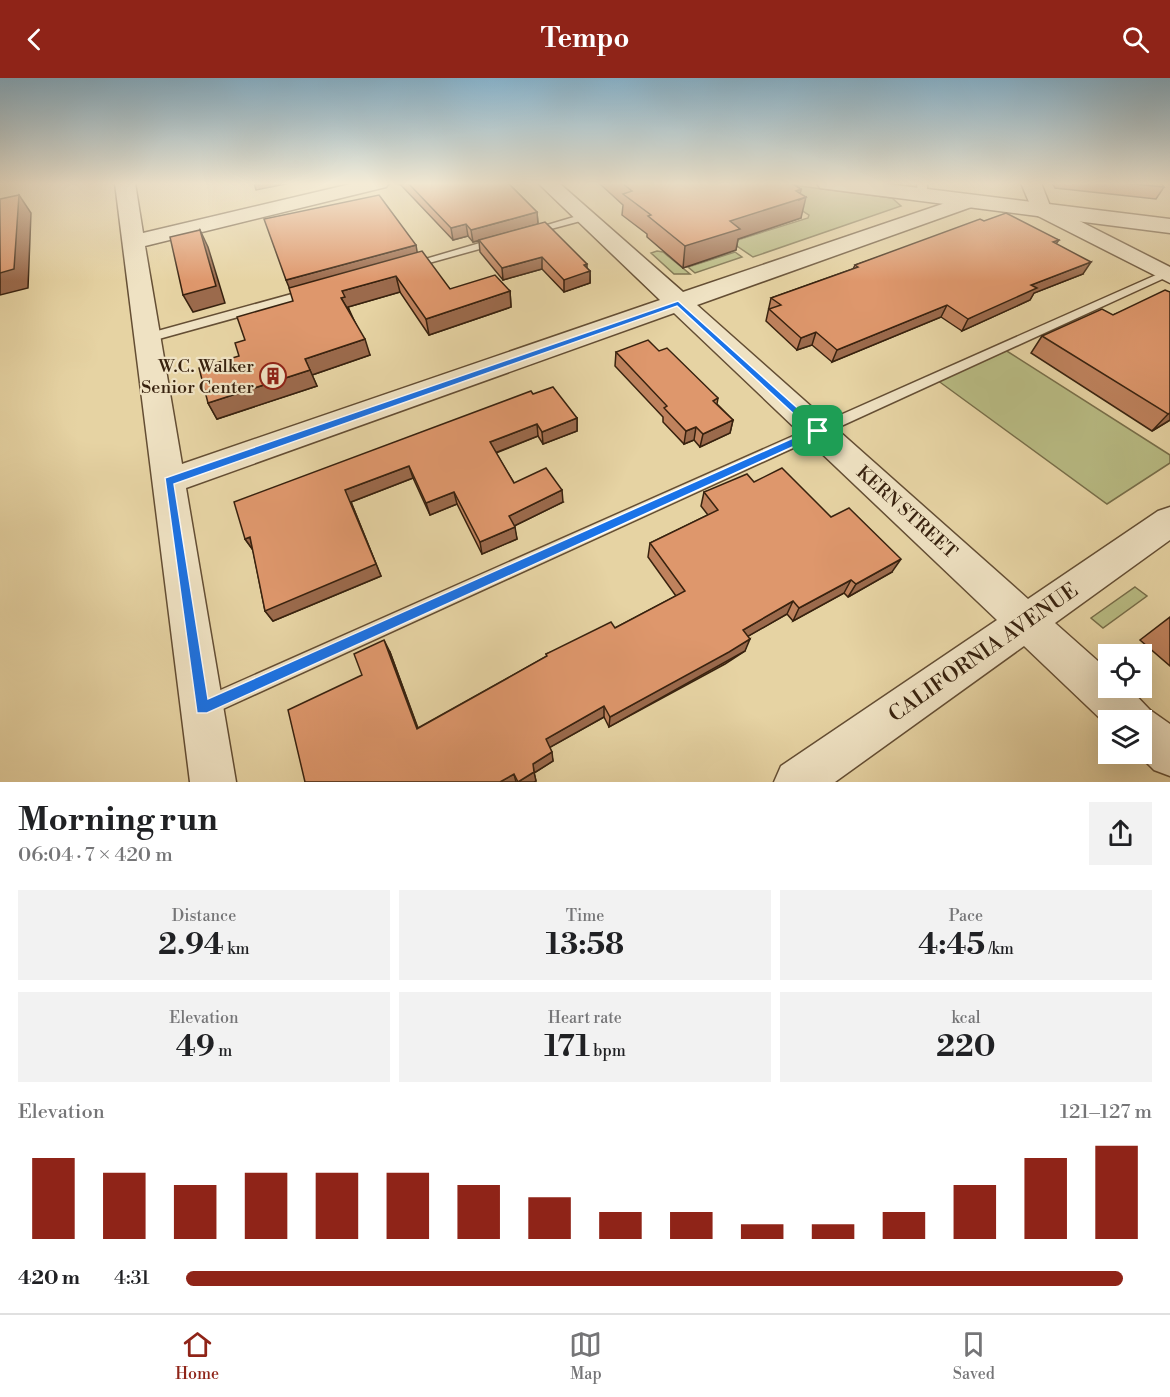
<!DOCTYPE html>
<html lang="en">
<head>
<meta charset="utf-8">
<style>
	:root { --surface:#fff; --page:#f2f2f2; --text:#202124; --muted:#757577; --line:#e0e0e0; --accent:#8f2418 }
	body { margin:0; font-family:"Libre Bodoni",serif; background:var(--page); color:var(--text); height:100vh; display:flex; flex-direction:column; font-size:22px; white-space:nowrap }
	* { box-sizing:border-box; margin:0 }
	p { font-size:20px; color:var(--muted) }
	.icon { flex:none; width:33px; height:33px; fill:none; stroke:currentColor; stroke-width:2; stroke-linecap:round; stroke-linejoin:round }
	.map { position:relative; height:704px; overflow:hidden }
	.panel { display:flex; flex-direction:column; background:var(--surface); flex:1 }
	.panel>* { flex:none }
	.controls { position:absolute; left:1098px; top:566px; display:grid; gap:12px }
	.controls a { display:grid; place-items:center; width:54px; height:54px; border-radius:0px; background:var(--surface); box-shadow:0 6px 24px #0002; font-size:30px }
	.pin { position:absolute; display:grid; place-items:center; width:51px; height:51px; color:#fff; margin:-26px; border-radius:12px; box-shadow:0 3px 9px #0006 }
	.round { display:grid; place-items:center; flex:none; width:63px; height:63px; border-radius:0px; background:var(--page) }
	.summary { display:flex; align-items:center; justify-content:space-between; height:102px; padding:0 18px }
	h1 { font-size:33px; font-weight:700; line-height:45px }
	.metrics { display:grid; grid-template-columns:repeat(3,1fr); gap:9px; height:102px; padding:6px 18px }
	.metrics div { display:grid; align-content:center; border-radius:0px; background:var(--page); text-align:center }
	.metrics b { font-size:30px; font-weight:700 }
	.metrics small { font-size:16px; font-weight:400 }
	.metrics p { font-size:16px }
	.chart { height:168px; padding:12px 18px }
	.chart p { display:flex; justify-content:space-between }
	.chart svg { width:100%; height:108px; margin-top:6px; stroke:var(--accent); stroke-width:6 }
	ul { padding:0 18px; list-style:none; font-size:20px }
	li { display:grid; grid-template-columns:96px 72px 1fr; align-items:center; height:45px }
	li i { height:15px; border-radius:8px; background:var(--accent) }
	header { display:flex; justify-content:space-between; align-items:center; height:78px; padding:0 18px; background:var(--accent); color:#fff; font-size:27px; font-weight:700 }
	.tabs { display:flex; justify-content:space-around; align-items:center; height:84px; border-top:2px solid var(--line); background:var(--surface); font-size:16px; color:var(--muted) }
	.tabs a { display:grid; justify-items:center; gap:3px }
	.tabs .selected { color:var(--accent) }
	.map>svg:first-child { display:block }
	.green { fill:#b8bb83; stroke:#786e49; stroke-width:1.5 }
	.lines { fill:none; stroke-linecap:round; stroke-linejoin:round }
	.service-casing { stroke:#644e34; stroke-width:3 }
	.minor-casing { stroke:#644e34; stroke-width:3 }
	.tertiary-casing { stroke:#644e34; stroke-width:3 }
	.service { fill:#efe2c3; fill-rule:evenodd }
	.minor { fill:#efe2c3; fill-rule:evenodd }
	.tertiary { fill:#efe2c3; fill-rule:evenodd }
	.wall { fill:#bf825d; stroke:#38220f; stroke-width:1.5 }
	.shaded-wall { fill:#9b6a4c; stroke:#38220f; stroke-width:1.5 }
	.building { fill:#de976c; stroke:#38220f; stroke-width:1.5 }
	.route { fill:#1a73e8; stroke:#fff; stroke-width:1.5; fill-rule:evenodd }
	.labels { text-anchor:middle; stroke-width:4.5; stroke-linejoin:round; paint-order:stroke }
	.poi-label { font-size:18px; fill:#38220f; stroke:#efe2c3; text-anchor:end }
	.street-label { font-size:18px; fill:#38220f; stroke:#efe2c3 }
	.near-street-label { font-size:21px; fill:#38220f; stroke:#efe2c3 }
</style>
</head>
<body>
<header><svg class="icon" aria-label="back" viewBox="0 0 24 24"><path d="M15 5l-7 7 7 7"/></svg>Tempo<svg class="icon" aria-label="search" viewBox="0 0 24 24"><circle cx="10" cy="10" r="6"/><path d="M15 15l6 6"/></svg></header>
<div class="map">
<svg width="1170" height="704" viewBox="0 0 1170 704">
	<rect width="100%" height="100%" fill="#e6d3a3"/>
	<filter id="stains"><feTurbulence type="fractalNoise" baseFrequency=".00333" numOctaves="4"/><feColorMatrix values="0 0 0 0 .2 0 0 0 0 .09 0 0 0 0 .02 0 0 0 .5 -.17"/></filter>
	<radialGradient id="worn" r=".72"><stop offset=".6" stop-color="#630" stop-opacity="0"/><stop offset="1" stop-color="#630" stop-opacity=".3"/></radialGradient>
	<g class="green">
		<path d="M 676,105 L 776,105 L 892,120 L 901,128 L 753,179 L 731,164 L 808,140 L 809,137 L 765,109 Z"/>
		<path d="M 657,173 L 663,174 L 690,196 L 674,196 L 651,175 Z"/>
		<path d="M 735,174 L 742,179 L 695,195 L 688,189 Z"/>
		<path d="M 1002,270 L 1170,377 L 1170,385 L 1107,426 L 937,302 Z"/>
		<path d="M 1135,509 L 1147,518 L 1103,550 L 1091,540 Z"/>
	</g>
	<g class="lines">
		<defs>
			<g id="service">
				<path d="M 917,105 L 927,105 L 927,119 L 918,117 Z"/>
				<path d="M 584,136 L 589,139 L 588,141 L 532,156 L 527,153 Z"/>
				<path d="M 497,160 L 501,161 L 501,165 L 411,190 L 405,187 Z"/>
				<path d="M 1165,193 L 1169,194 L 1169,198 L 212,636 L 205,639 L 198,636 L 195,629 L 198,622 Z"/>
				<path d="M 310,211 L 316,215 L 314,218 L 148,264 L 141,260 L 143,257 Z"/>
			</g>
			<g id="minor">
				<path d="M 115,105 L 135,105 L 143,155 L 355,105 L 389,105 L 386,109 L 145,168 L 182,386 L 660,222 L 538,105 L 559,105 L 683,214 L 963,119 L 977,119 L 980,123 L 977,127 L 697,227 L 1028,521 L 1158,433 L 1170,429 L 1170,462 L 1055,545 L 1108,592 L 1108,609 L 1128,609 L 1150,632 L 1170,646 L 1170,698 L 1154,692 L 1137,675 L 1142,675 L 1142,642 L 1108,642 L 1108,648 L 1024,568 L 835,704 L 774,704 L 781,688 L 997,542 L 674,235 L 186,410 L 236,704 L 190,704 Z"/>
				<path d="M 1021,105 L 1041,105 L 1050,128 L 1170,189 L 1170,205 L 1034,136 Z"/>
			</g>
			<path id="tertiary" d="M 817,105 L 879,105 L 1170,141 L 1170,155 L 828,111 L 820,110 Z"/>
		</defs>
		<use href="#service" class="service-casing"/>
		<use href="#minor" class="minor-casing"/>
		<use href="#tertiary" class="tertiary-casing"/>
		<use href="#service" class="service"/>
		<use href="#minor" class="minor"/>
		<use href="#tertiary" class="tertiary"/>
	</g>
	<g class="wall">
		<path d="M 399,105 L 508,105 L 537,134 L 538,146 L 590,193 L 590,205 L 564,214 L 542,191 L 503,202 L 480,174 L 479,163 L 473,164 L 468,158 L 453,162 Z"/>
		<path d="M 599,105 L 791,105 L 801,111 L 800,116 L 801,140 L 738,161 L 736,172 L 683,190 L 647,159 L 647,156 L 622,137 L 623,127 Z"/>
		<path d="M 1052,105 L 1161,105 L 1164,109 L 1156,121 L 1055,110 Z"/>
		<path d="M 984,143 L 1059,162 L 1056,166 L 1083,196 L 1034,215 L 1030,222 L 962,253 L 941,239 L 832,284 L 812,267 L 797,272 L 766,243 L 771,220 L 853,191 L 855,187 Z"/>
		<path d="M 417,175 L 450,211 L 510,213 L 511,229 L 429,257 L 400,214 L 348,229 L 370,277 L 312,297 L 317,308 L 217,341 L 208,325 L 239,278 L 245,262 L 293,223 Z"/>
		<path d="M 1170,214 L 1170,342 L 1152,353 L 1031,275 L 1042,258 L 1113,237 Z"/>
		<path d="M 659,273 L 718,320 L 717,326 L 733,342 L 730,355 L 700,369 L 694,362 L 684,366 L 663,344 L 663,339 L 615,288 L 616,274 Z"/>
		<path d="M 533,316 L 577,340 L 577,353 L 543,366 L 538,358 L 496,375 L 514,405 L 563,424 L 514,448 L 517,461 L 482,476 L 457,426 L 430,437 L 413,400 L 351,424 L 381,498 L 273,543 L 265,533 L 253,472 L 245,461 Z"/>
		<path d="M 754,404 L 831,439 L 892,494 L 848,519 L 844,515 L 793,543 L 787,536 L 748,558 L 745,573 L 725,586 L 609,649 L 604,639 L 550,669 L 553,683 L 534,695 L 536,703 L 534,704 L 305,704 L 362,597 L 390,574 L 418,650 L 547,578 L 546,576 L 615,550 L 676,518 L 648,479 L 650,465 L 708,437 L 701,428 L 704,414 Z"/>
		<path d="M 1170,539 L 1170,588 L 1140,562 Z"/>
	</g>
	<g class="shaded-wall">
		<path d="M 254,105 L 286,105 L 286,106 L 256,112 Z"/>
		<path d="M 801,111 L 799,122 L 806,119 L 801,140 L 738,161 L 736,172 L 683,190 L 685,168 L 730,143 L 796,113 Z"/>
		<path d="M 19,117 L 31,135 L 28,210 L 0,217 L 0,195 Z"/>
		<path d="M 537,134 L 538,146 L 473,164 L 471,152 Z"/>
		<path d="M 466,146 L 468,158 L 453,162 L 451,150 Z"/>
		<path d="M 200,152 L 208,169 L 225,225 L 193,234 L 183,217 Z"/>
		<path d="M 416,167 L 418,179 L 291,214 L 286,202 Z"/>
		<path d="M 542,179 L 542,191 L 503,202 L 502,190 Z"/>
		<path d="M 1091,184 L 1083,196 L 1034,215 L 1030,222 L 962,253 L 968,241 L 1031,207 Z"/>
		<path d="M 587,186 L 587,194 L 590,193 L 590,205 L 564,214 L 564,202 L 584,187 Z"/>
		<path d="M 396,198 L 400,214 L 348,229 L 350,235 L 341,220 L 342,213 Z"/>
		<path d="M 510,213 L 511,229 L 429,257 L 426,241 Z"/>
		<path d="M 947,227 L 941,239 L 832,284 L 837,272 Z"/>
		<path d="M 816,254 L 812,267 L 797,272 L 801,260 Z"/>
		<path d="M 365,261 L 370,277 L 312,297 L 305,281 Z"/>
		<path d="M 310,292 L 317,308 L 217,341 L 208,325 Z"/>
		<path d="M 1170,335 L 1170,342 L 1152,353 L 1168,336 Z"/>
		<path d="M 577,340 L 577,353 L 543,366 L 542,354 Z"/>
		<path d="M 733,342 L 730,355 L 700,369 L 703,356 Z"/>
		<path d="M 537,346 L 538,358 L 492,376 L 490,364 Z"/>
		<path d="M 696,349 L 694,362 L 684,366 L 686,353 Z"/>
		<path d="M 409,388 L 413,400 L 351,424 L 381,498 L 273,543 L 265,533 L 345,412 Z"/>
		<path d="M 562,412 L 563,424 L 510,450 L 509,438 Z"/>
		<path d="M 454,414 L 457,426 L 430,437 L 426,425 Z"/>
		<path d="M 515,449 L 517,461 L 482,476 L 480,464 Z"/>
		<path d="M 250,459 L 253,472 L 245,461 Z"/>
		<path d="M 901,481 L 892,494 L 848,519 L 856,506 Z"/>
		<path d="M 851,502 L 844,515 L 793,543 L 799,530 Z"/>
		<path d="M 793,523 L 787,536 L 738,564 L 743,552 Z"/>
		<path d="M 750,561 L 745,573 L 609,649 L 610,639 Z"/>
		<path d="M 384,562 L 390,574 L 422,662 L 417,651 Z"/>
		<path d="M 604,628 L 604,639 L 547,671 L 546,661 Z"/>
		<path d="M 552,674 L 553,683 L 534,695 L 533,686 Z"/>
		<path d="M 534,694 L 536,703 L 534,704 L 518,704 Z"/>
		<path d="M 514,696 L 516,704 L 500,704 Z"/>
	</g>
	<g class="building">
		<path d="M 408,105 L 508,105 L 537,134 L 471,152 L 466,146 L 451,150 Z"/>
		<path d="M 622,105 L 791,105 L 801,111 L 796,113 L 806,119 L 730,143 L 740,151 L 685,168 L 648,138 L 651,137 L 623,116 L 632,113 Z"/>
		<path d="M 1125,105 L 1161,105 L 1164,109 Z"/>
		<path d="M 19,117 L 14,191 L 0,195 L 0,121 Z"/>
		<path d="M 379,117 L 416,167 L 286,202 L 264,141 Z"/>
		<path d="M 1006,135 L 1059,162 L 1053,164 L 1091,184 L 1031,207 L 1037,210 L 968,241 L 947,227 L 837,272 L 816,254 L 801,260 L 769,231 L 781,227 L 771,220 L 858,189 L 855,187 L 980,141 L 984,143 Z"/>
		<path d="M 545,144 L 587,186 L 584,187 L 590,193 L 564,202 L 542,179 L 502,190 L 479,162 Z"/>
		<path d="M 200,152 L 216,208 L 183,217 L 170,159 Z"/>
		<path d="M 422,173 L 450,211 L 495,197 L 510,213 L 426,241 L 396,198 L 342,213 L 345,219 L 341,220 L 365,261 L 305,281 L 310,292 L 208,325 L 199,290 L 239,278 L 235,265 L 245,262 L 237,239 L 293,223 L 289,210 Z"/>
		<path d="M 1165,212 L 1170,214 L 1170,335 L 1168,336 L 1042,258 L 1102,231 L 1113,237 Z"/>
		<path d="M 648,262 L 659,273 L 667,270 L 718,320 L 713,323 L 733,342 L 703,356 L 696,349 L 686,353 L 664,330 L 667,328 L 616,274 Z"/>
		<path d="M 553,309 L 577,340 L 542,354 L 537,346 L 490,364 L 514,405 L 546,390 L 562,412 L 509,438 L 515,449 L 480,464 L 454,414 L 426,425 L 409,388 L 345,412 L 376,486 L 265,533 L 250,459 L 245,461 L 234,424 L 531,313 L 533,316 Z"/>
		<path d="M 782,390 L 831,439 L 849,430 L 901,481 L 856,506 L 851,502 L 799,530 L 793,523 L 743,552 L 750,561 L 729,574 L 610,639 L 604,628 L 546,661 L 552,674 L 533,686 L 534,694 L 518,704 L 514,696 L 500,704 L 305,704 L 288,632 L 362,597 L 354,576 L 384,562 L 417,651 L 547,578 L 546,576 L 611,544 L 615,550 L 685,513 L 650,465 L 718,432 L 704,414 L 747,396 L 754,404 Z"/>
	</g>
	<linearGradient id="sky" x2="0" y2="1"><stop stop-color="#87b5d0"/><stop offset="0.52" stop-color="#f4ebd6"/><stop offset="1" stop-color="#f4ebd6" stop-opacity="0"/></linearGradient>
	<rect width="1170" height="203" fill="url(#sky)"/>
	<path class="route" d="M 678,223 L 821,351 L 821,356 L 207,635 L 197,635 L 165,400 ZM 677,228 L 811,352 L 208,621 L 174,406 Z"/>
	<defs>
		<symbol id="building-ring" viewBox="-11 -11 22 22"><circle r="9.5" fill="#efe2c3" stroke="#8f2418" stroke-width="1.5"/><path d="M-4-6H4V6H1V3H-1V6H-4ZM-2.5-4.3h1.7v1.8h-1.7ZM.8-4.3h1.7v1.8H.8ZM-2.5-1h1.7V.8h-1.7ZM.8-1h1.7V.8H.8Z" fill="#8f2418"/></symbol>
	</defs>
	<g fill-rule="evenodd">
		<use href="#building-ring" x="258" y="283" width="30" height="30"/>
	</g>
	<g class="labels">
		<g class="poi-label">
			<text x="254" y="294">W.C. Walker<tspan x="254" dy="21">Senior Center</tspan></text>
		</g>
		<g class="street-label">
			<text transform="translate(907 434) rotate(42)" y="6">KERN STREET</text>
		</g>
		<g class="near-street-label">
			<text transform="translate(983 574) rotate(-35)" y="7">CALIFORNIA AVENUE</text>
		</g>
	</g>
	<rect width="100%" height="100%" filter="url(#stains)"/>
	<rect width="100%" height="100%" fill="url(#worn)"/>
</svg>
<div class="controls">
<a><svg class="icon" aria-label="locate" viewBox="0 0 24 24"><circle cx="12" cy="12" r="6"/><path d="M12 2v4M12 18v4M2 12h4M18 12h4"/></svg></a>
<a><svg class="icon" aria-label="layers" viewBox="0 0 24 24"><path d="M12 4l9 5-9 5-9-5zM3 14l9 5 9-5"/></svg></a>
</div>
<div class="pin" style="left:818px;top:353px;background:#1e9e55"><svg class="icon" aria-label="arrive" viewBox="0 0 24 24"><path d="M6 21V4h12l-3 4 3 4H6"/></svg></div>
</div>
<section class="panel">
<div class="summary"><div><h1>Morning run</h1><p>06:04 · 7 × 420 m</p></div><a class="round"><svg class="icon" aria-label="share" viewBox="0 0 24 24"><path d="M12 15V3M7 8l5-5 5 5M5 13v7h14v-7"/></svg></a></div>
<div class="metrics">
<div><p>Distance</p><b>2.94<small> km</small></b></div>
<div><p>Time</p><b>13:58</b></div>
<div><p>Pace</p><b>4:45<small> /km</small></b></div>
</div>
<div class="metrics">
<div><p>Elevation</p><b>49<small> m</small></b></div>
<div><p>Heart rate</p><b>171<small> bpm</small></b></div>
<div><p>kcal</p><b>220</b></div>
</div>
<div class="chart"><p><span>Elevation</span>121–127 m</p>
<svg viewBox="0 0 160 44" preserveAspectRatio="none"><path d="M5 44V11M15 44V17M25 44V22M35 44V17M45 44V17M55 44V17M65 44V22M75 44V27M85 44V33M95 44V33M105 44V38M115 44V38M125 44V33M135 44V22M145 44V11M155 44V6"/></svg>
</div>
<ul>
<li><b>420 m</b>4:31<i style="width:97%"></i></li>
</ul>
</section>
<nav class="tabs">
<a class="selected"><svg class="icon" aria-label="home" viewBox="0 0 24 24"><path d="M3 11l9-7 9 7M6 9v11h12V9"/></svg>Home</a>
<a><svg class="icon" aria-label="map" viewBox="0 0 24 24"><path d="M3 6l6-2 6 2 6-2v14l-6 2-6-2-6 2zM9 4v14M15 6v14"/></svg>Map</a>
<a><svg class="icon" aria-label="saved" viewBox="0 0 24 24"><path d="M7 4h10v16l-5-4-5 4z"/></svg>Saved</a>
</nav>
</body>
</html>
